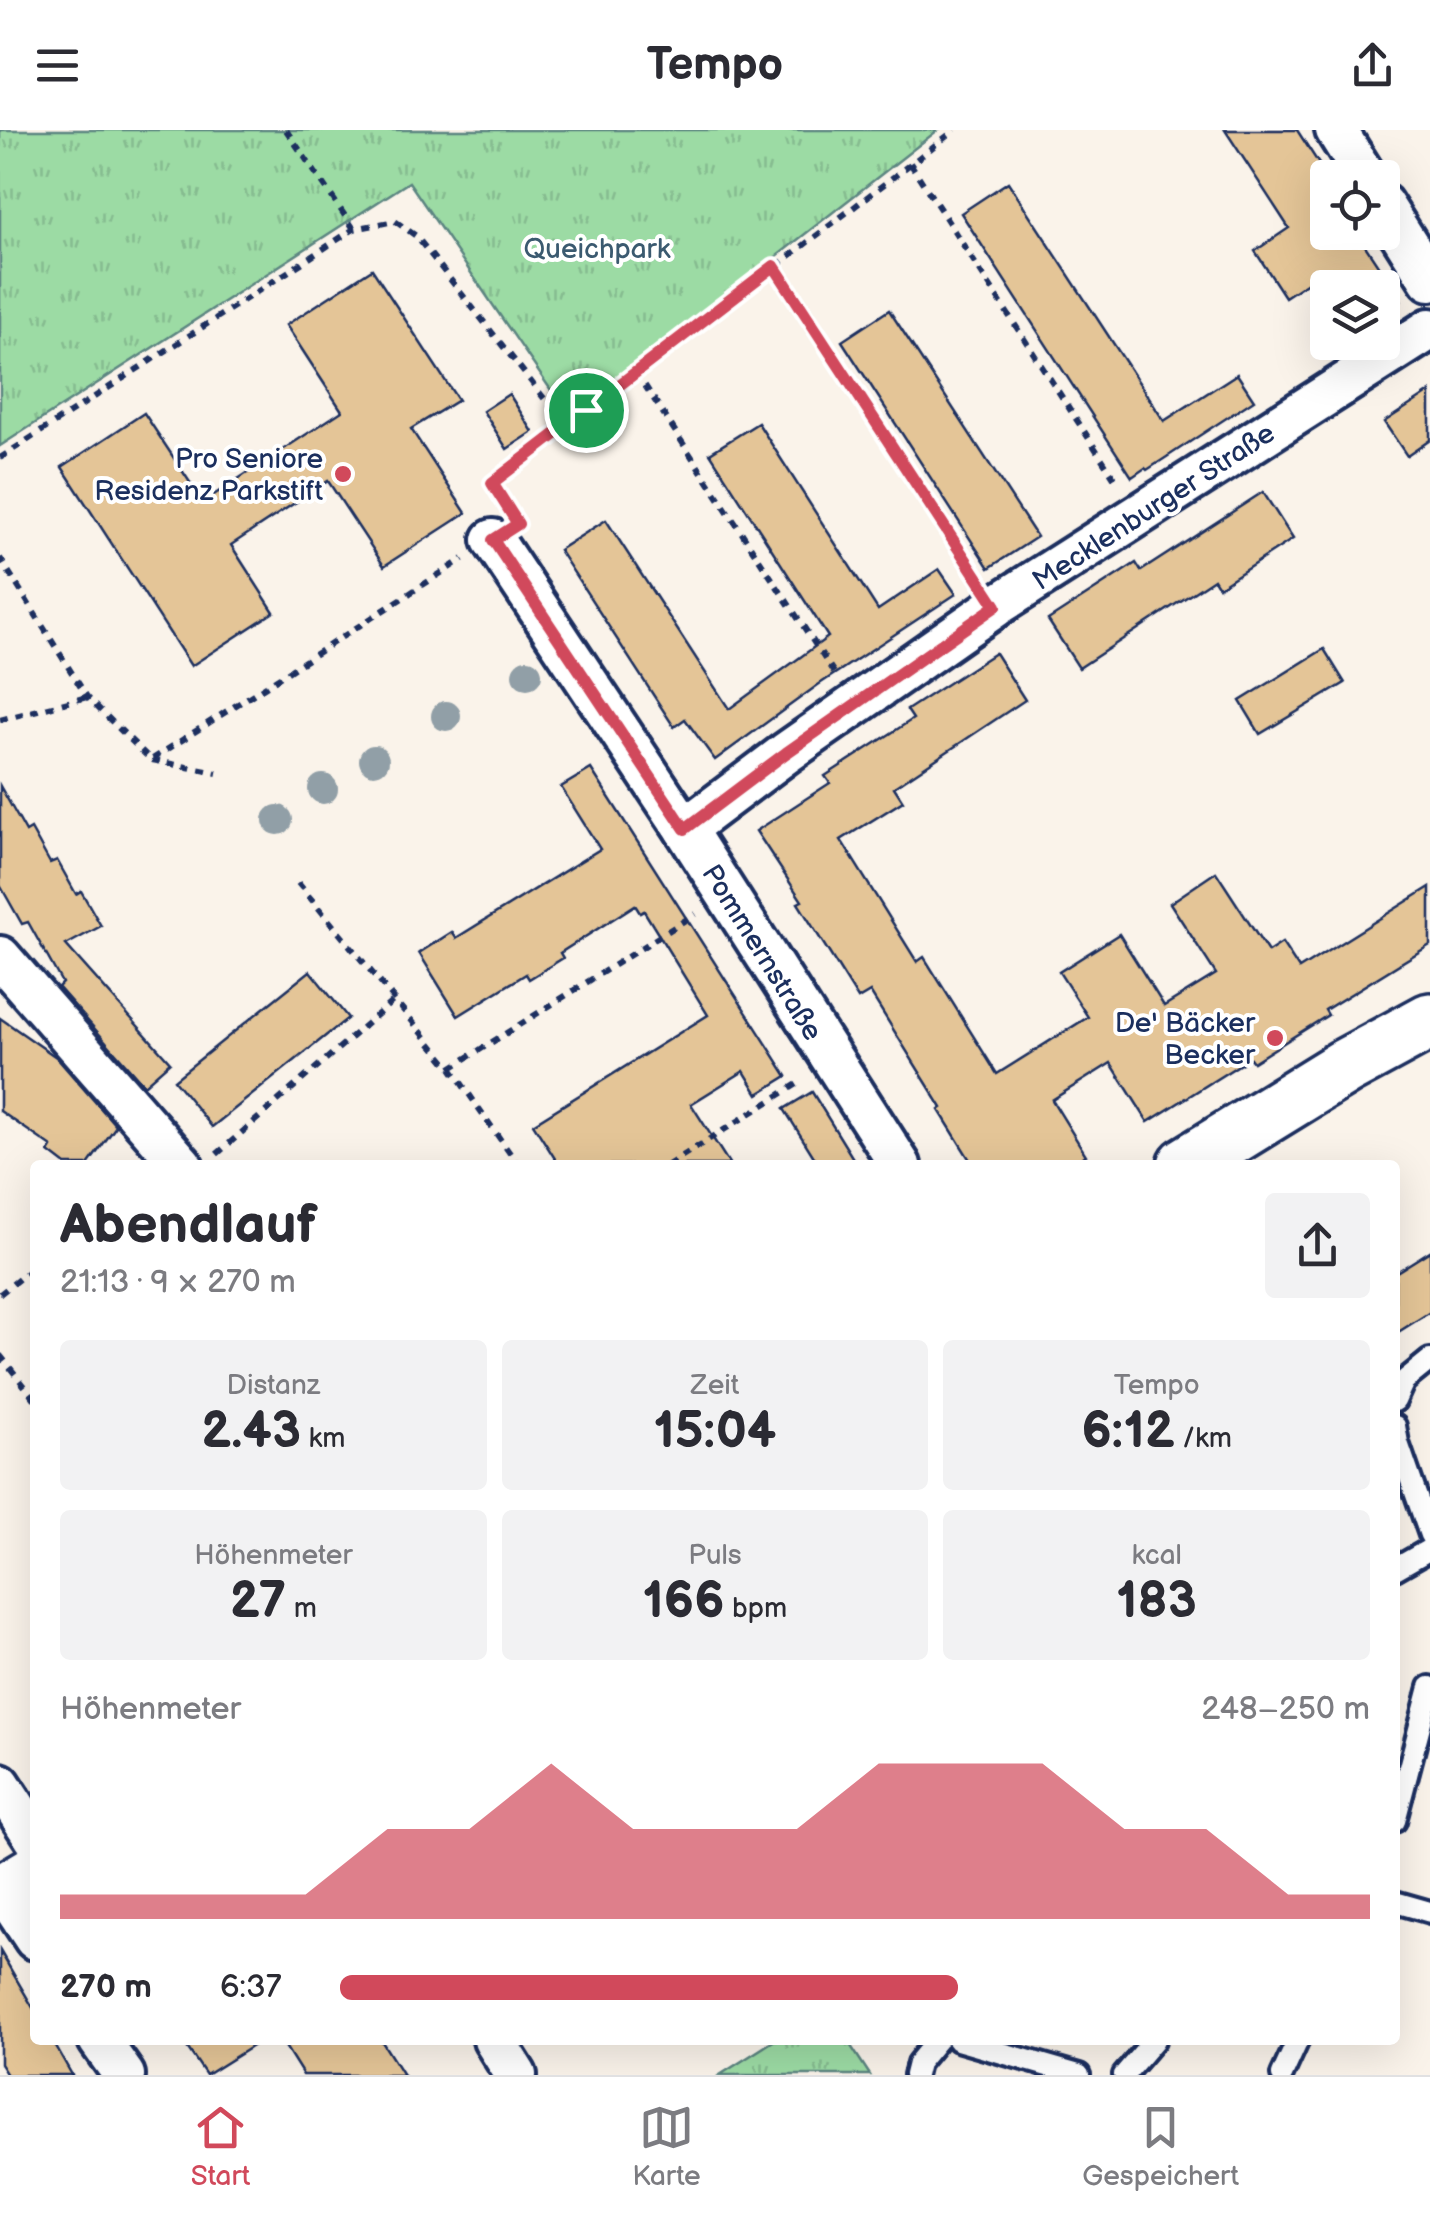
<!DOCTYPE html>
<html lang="de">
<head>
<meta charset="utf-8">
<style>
	:root { --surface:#fff; --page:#f2f2f3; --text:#2b2b33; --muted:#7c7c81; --line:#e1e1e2; --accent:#d1495b }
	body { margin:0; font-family:"Balsamiq Sans",sans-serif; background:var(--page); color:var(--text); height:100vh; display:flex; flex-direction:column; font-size:38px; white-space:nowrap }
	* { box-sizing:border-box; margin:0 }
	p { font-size:32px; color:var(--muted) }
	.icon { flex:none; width:55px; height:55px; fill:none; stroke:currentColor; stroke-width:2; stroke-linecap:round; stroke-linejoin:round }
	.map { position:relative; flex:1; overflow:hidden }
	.details { position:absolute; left:30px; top:1030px; width:1370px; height:885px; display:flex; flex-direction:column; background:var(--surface); border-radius:10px; box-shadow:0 10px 40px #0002 }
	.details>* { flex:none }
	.buttons { position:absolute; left:1310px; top:30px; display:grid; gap:20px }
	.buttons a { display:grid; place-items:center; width:90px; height:90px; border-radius:10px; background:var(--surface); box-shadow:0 10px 40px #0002; font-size:50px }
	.pin { position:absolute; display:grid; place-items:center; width:85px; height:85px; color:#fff; margin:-42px; border:5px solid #fff; border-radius:50%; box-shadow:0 2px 10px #0007 }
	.round { display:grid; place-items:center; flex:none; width:105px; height:105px; border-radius:10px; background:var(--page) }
	.head { display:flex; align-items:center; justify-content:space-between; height:170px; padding:0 30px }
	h1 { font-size:55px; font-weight:800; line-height:75px }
	.figures { display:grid; grid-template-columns:repeat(3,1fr); gap:15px; height:170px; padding:10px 30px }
	.figures div { display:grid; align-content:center; border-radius:10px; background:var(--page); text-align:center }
	.figures b { font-size:50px; font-weight:800 }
	.figures small { font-size:28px; font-weight:400 }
	.figures p { font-size:28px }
	.chart { height:280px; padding:20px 30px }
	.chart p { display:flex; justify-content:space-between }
	.chart svg { width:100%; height:180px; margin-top:10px; fill:var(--accent); opacity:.7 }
	ul { padding:0 30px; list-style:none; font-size:32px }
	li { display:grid; grid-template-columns:160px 120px 1fr; align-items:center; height:75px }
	li i { height:25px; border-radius:12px; background:var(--accent) }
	header { display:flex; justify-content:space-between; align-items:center; height:130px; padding:0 30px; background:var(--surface); font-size:45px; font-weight:800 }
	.tabs { display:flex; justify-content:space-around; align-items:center; height:140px; border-top:2px solid var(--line); background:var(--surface); font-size:28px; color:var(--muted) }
	.tabs a { display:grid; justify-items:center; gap:5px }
	.tabs .on { color:var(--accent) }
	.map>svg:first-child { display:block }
	.park { fill:url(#park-tufts); stroke:#5c8581; stroke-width:2.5 }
	.building { fill:#e4c597; stroke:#1b2f5e; stroke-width:2.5 }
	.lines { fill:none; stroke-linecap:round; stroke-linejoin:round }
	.lane-casing { stroke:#1b2f5e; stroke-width:28 }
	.street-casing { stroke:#1b2f5e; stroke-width:48 }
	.secondary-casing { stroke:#1b2f5e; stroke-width:62 }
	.path { stroke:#1b2f5e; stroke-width:6; stroke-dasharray:8 8; stroke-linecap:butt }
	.lane { stroke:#fff; stroke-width:20 }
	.street { stroke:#fff; stroke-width:40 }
	.secondary { stroke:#fff; stroke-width:55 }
	.tree { fill:#919fa7 }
	.route-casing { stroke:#fff; stroke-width:20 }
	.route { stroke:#d1495b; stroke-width:12 }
	.poi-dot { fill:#d1495b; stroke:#fff; stroke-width:4 }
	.labels { text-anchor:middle; stroke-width:8; stroke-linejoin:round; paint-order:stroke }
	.park-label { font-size:28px; fill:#3b5a70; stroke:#fff }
	.poi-label { font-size:28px; fill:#1b2f5e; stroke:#fff; text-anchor:end }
	.street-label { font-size:28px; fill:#1b2f5e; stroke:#fff }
</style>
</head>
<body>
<header><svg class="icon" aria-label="menu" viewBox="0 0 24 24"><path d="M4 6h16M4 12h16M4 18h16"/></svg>Tempo<svg class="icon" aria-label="share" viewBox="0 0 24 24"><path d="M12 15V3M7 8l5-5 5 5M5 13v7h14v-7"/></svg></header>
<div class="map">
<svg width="1430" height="1945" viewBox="0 0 1430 1945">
	<defs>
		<pattern id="park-tufts" width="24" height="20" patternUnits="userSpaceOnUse" patternTransform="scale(2.5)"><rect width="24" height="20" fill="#9cdba4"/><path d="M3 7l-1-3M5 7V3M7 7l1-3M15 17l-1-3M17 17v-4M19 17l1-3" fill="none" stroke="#86bc90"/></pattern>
	</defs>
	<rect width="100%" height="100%" fill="#faf3ea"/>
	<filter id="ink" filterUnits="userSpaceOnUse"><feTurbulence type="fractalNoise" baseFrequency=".01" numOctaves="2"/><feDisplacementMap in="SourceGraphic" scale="20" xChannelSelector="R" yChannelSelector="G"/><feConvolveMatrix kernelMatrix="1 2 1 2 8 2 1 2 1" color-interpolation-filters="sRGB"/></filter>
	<g filter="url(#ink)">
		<g class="park">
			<path d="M 0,0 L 938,0 L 570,288 L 409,52 L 0,316 Z"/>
			<path d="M 775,1910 L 847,1910 L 870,1945 L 720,1945 Z"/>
		</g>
		<g class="building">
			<path d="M 1225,0 L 1297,0 L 1328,48 L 1319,48 L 1328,60 L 1328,102 L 1356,102 L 1401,170 L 1382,182 L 1382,158 L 1328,158 L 1328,182 L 1308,152 L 1285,167 L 1255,121 L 1289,98 Z"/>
			<path d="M 1008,52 L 1164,291 L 1237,244 L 1254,270 L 1147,340 L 1145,338 L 1132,347 L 961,83 Z"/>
			<path d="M 372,139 L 458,270 L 411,299 L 466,383 L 384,436 L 328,351 L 231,415 L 274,482 L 191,536 L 62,337 L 144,283 L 203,372 L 342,281 L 286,195 Z"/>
			<path d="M 889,180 L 1037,407 L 989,438 L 842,211 Z"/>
			<path d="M 1430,262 L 1430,310 L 1407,326 L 1384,292 Z"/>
			<path d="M 509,264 L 533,302 L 507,319 L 483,281 Z"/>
			<path d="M 758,293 L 878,480 L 939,439 L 956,464 L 818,555 L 715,630 L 685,589 L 674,597 L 559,420 L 606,390 L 729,579 L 828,507 L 710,323 Z"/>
			<path d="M 1263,362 L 1293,409 L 1219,457 L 1214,449 L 1079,538 L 1048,490 L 1136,433 L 1141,441 Z"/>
			<path d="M 1324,519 L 1345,553 L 1260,604 L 1240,571 Z"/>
			<path d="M 995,523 L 1025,570 L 894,657 L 903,671 L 841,710 L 917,832 L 924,827 L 997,944 L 1088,887 L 1059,842 L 1119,804 L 1164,876 L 1216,844 L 1170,773 L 1216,742 L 1268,822 L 1282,813 L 1299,839 L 1430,757 L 1430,815 L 1325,880 L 1328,885 L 1253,932 L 1250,928 L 1148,992 L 1111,933 L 1052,970 L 1086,1025 L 1070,1035 L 973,1035 L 939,980 L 942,978 L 870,862 L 858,869 L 798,773 L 802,771 L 756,701 L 830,653 L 825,646 L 913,589 L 907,580 Z"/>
			<path d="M 591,639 L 787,946 L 758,964 L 744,941 L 691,974 L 730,1035 L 559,1035 L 533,994 L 708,885 L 644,781 L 640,783 L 635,775 L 560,823 L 563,828 L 529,849 L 526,844 L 458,886 L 419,823 L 452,802 L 456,808 L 600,719 L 561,657 Z"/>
			<path d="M 0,656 L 26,702 L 31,699 L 50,733 L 57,730 L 76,764 L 81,761 L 101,796 L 66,815 L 170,932 L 144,955 L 58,857 L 62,853 L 28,792 L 22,794 L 0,755 Z"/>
			<path d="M 310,841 L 348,888 L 212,997 L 174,950 Z"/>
			<path d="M 0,888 L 56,927 L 116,996 L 88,1035 L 66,1035 L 49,1022 L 52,1017 L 0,981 Z"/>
			<path d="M 812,962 L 857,1035 L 819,1035 L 784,979 Z"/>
			<path d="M 1430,1121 L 1430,1182 L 1395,1204 L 1395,1143 Z"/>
			<path d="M 0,1821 L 35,1881 L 35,1910 L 52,1910 L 72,1945 L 7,1945 L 0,1934 Z"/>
			<path d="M 182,1910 L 262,1910 L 206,1945 Z"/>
			<path d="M 281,1910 L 381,1910 L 403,1945 L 303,1945 Z"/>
		</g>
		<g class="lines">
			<defs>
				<g id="lane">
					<path d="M 1395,1271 L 1404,1251 L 1430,1230"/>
					<path d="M 1395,1296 L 1398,1313 L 1430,1405"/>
					<path d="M 1395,1439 L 1430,1419"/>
					<path d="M 1395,1691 L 1430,1557"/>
					<path d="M 1395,1772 L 1430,1782"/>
					<path d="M 957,1910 L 1079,1945"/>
					<path d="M 915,1945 L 918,1933 L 937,1910"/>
					<path d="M 1124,1945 L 1154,1910"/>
					<path d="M 1282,1945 L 1298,1910"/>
				</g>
				<g id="street">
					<path d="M 1336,0 L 1366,48"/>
					<path d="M 1382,74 L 1430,150"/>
					<path d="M 493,410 L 685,699 L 900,1035"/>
					<path d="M 685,699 L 786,623 L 996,476 L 1430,199"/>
					<path d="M 0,827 L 182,1035"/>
					<path d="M 0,1654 L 35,1708"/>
					<path d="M 4,1762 L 35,1809"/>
					<path d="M 99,1910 L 124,1945"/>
					<path d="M 494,1910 L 516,1945"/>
				</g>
				<g id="secondary">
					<path d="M 1186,1035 L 1345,937 L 1430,891"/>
					<path d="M 0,1764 L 35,1743"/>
				</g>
			</defs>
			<use href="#lane" class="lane-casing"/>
			<use href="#street" class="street-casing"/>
			<use href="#secondary" class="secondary-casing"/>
			<g class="path">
				<path d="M 286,0 L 354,99"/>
				<path d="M 910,33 L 1119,355"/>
				<path d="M 774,136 L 976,446"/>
				<path d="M 636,242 L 836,546"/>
				<path d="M 0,328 L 354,99 L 395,91 L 416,106 L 566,296"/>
				<path d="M 506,375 L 492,353 L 955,0"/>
				<path d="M 0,428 L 87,567 L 151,630 L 463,429"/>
				<path d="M 0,590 L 87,567"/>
				<path d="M 152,630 L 217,643"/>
				<path d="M 298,753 L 451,938 L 518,1035"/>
				<path d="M 451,938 L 695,784"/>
				<path d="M 217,1024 L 393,871"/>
				<path d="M 668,1035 L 802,951"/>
				<path d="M 0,1164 L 35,1136"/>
				<path d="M 0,1225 L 35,1269"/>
			</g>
			<use href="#lane" class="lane"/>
			<use href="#street" class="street"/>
			<use href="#secondary" class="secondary"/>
		</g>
		<g class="tree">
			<circle cx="527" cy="544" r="15"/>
			<circle cx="446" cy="586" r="15"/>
			<circle cx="374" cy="630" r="15"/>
			<circle cx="323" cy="659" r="15"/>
			<circle cx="278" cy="690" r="15"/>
		</g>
	</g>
	<g class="lines" filter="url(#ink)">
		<defs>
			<path id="route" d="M 774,136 L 996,476 L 786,623 L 685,699 L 493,410 L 518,394 L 492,353 Z"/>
		</defs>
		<use href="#route" class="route-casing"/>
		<use href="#route" class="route"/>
	</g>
	<g class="poi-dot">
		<circle cx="343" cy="344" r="10"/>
		<circle cx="1275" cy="908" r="10"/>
	</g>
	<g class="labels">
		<g class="park-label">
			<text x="597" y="128">Queichpark</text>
		</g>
		<g class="poi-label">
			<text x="323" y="338">Pro Seniore<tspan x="323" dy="32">Residenz Parkstift</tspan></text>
			<text x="1255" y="902">De' Bäcker<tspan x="1255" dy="32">Becker</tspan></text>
		</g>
		<g class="street-label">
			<text transform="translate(1153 376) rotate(-33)" y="10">Mecklenburger Straße</text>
			<text transform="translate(763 822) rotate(58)" y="10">Pommernstraße</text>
		</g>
	</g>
</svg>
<div class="buttons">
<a><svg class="icon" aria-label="locate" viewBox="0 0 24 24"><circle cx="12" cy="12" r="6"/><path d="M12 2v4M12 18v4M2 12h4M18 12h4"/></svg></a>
<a><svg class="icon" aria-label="layers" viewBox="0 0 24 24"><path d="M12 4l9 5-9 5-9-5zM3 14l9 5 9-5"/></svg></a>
</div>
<div class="pin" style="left:586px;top:280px;background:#1e9e55"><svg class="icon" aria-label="arrive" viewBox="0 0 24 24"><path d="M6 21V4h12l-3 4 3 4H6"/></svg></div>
<section class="details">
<div class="head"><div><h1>Abendlauf</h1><p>21:13 · 9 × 270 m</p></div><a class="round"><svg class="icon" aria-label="share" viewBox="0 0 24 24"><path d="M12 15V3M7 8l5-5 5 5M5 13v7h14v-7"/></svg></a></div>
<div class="figures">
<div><p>Distanz</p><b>2.43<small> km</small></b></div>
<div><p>Zeit</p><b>15:04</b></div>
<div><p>Tempo</p><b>6:12<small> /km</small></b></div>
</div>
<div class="figures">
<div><p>Höhenmeter</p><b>27<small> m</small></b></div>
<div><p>Puls</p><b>166<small> bpm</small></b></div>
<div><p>kcal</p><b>183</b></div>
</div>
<div class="chart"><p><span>Höhenmeter</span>248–250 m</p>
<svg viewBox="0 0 160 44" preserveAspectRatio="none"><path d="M0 44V38L10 38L20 38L30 38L40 22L50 22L60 6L70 22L80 22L90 22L100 6L110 6L120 6L130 22L140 22L150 38L160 38V44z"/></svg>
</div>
<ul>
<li><b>270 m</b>6:37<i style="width:60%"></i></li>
</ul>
</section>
</div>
<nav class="tabs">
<a class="on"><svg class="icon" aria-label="home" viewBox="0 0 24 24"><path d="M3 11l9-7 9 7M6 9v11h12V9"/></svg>Start</a>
<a><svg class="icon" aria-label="map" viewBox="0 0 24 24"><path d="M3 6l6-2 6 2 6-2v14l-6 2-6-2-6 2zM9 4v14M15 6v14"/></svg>Karte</a>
<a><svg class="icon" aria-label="saved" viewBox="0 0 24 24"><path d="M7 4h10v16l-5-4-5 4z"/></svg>Gespeichert</a>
</nav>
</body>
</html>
